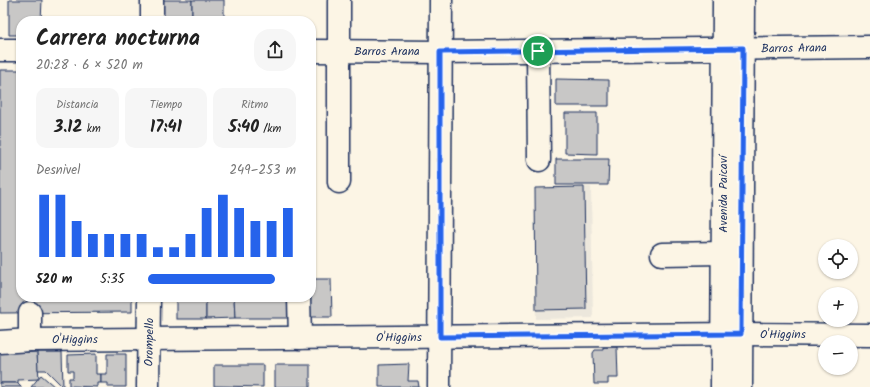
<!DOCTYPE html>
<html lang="es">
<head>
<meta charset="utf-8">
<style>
	:root { --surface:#fff; --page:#f6f6f6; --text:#222; --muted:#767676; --accent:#2563eb }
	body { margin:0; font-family:Kalam,sans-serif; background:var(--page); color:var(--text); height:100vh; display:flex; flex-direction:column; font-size:15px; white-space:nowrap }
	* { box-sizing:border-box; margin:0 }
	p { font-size:13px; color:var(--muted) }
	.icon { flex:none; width:22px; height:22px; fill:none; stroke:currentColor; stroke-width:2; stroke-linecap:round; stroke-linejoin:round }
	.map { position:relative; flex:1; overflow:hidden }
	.drawer { position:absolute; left:16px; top:16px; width:300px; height:286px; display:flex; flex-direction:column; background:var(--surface); border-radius:16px; box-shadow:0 1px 3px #0004 }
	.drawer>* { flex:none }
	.tools { position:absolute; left:818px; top:239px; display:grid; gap:8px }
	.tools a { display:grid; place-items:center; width:40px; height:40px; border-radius:50%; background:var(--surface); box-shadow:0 1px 3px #0004; font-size:20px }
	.pin { position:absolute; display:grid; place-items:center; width:34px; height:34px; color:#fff; margin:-17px; border:2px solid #fff; border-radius:50%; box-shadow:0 1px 4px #0007 }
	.round { display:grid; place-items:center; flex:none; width:42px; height:42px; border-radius:16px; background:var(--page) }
	.headline { display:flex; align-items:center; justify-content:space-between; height:68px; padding:0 20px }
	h1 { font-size:22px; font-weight:800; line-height:30px }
	.metrics { display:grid; grid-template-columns:repeat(3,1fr); gap:6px; height:68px; padding:4px 20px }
	.metrics div { display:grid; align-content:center; border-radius:10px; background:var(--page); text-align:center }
	.metrics b { font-size:17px; font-weight:800 }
	.metrics small { font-size:11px; font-weight:400 }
	.metrics p { font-size:11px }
	.chart { height:112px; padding:8px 20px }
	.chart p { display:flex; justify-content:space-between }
	.chart svg { width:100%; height:72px; margin-top:4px; stroke:var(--accent); stroke-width:6 }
	ul { padding:0 20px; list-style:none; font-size:13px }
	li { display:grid; grid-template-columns:64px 48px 1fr; align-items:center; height:30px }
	li i { height:10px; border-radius:5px; background:var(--accent) }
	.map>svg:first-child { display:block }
	.built { fill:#ece7dc }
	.building { fill:#c8c7c6; stroke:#1b2f5e }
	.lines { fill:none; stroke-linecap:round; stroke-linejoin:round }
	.minor-casing { stroke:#1b2f5e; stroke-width:25 }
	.major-casing { stroke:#1b2f5e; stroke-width:25 }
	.minor { stroke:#fcf5e5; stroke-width:22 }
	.major { stroke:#fcf5e5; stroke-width:22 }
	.route-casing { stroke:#fff; stroke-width:8 }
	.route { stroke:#2563eb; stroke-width:5 }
	.labels { text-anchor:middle; stroke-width:3.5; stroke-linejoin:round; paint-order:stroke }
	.street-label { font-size:12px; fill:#1b2f5e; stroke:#fcf5e5 }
</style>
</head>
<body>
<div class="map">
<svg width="870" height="387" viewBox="0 0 870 387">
	<rect width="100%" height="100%" fill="#fcf5e5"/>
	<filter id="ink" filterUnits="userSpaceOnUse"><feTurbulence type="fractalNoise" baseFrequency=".025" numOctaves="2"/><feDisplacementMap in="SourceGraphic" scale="8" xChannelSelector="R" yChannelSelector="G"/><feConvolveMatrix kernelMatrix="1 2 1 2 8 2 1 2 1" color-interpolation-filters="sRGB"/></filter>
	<g filter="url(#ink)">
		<path class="built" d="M 591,187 L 593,318 L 536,319 L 535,188 Z"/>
		<g class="building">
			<path d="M 9,0 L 42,0 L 41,21 L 21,21 L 21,35 L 9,35 Z"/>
			<path d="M 158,0 L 192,0 L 192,21 L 157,21 Z"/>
			<rect x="192" y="0" width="32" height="21"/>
			<path d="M 0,70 L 21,70 L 21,297 L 132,297 L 132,312 L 0,313 Z"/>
			<path d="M 556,79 L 609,80 L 609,106 L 556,106 Z"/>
			<path d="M 565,113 L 597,113 L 597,154 L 565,153 Z"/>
			<path d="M 556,159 L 609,159 L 608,185 L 556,185 Z"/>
			<path d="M 584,187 L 586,309 L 536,310 L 535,188 Z"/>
			<path d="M 311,279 L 331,279 L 332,317 L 308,317 L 308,297 L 311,297 Z"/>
			<rect x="176" y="297" width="30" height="22"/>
			<path d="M 206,297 L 234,297 L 235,318 L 206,319 Z"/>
			<path d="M 234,297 L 294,297 L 295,318 L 235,318 Z"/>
			<path d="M 603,347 L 617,347 L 618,378 L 608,378 L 608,384 L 594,384 L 593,353 L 595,350 L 603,350 Z"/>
			<path d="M 0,352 L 37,352 L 39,379 L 18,380 L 18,383 L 0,383 Z"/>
			<path d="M 37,352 L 62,352 L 63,387 L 46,370 L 38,370 Z"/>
			<path d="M 96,354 L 96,374 L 101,374 L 101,383 L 97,383 L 97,387 L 69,386 L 69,378 L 73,378 L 73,371 L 68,371 L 68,355 Z"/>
			<path d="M 107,354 L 126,354 L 126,387 L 108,387 L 108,383 L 101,383 L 101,374 L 107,374 Z"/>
			<path d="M 409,364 L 408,381 L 418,381 L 419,387 L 379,387 L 379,365 Z"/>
			<path d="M 214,365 L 263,365 L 263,387 L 214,386 Z"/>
			<rect x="275" y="365" width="35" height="22"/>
			<path d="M 41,375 L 55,387 L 31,387 Z"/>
			<path d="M 0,383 L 18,383 L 22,387 L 0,387 Z"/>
		</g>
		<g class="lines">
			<defs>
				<g id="minor">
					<path d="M 339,0 L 339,182"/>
					<path d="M 152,21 L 152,0"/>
					<path d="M 0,50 L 21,50"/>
					<path d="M 311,51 L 440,52 L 870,47"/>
					<path d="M 538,51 L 539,160"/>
					<path d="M 662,254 L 722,253"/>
					<path d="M 299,297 L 300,338"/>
					<path d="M 30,340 L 30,313"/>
					<path d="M 148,387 L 149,297"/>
					<path d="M 439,387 L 441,0"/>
				</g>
				<g id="major">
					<path d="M 0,342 L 30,340 L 741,334 L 870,335"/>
					<path d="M 722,387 L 724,0"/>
					<path d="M 741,387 L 743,0"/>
				</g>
			</defs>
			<use href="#minor" class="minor-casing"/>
			<use href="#major" class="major-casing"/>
			<use href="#minor" class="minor"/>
			<use href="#major" class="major"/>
		</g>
	</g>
	<g class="lines" filter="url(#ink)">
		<defs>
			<path id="route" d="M 743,48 L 741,334 L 440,337 L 440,52 Z"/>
		</defs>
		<use href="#route" class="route-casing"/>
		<use href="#route" class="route"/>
	</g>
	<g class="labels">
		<g class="street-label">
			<text transform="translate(794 48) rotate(-1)" y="4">Barros Arana</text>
			<text x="387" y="55">Barros Arana</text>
			<text transform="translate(723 194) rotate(-90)" y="4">Avenida Paicaví</text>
			<text x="783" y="338">O'Higgins</text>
			<text x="399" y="341">O'Higgins</text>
			<text x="75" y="343">O'Higgins</text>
			<text transform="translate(149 342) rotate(-89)" y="4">Orompello</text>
		</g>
	</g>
</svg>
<div class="tools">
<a><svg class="icon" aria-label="locate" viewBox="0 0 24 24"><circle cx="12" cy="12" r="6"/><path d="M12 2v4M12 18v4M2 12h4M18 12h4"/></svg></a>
<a>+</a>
<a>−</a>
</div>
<div class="pin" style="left:538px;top:51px;background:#1e9e55"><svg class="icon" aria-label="arrive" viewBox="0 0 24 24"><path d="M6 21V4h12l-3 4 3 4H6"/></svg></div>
<section class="drawer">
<div class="headline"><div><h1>Carrera nocturna</h1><p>20:28 · 6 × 520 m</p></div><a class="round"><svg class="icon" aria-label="share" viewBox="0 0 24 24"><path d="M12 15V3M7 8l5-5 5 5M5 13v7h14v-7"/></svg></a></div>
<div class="metrics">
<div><p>Distancia</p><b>3.12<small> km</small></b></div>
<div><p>Tiempo</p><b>17:41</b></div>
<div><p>Ritmo</p><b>5:40<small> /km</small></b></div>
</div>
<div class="chart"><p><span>Desnivel</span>249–253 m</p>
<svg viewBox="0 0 160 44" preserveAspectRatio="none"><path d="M5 44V6M15 44V6M25 44V22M35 44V30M45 44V30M55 44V30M65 44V30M75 44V38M85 44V38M95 44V30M105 44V14M115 44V6M125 44V14M135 44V22M145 44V22M155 44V14"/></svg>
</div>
<ul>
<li><b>520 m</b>5:35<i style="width:86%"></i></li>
</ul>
</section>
</div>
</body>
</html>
